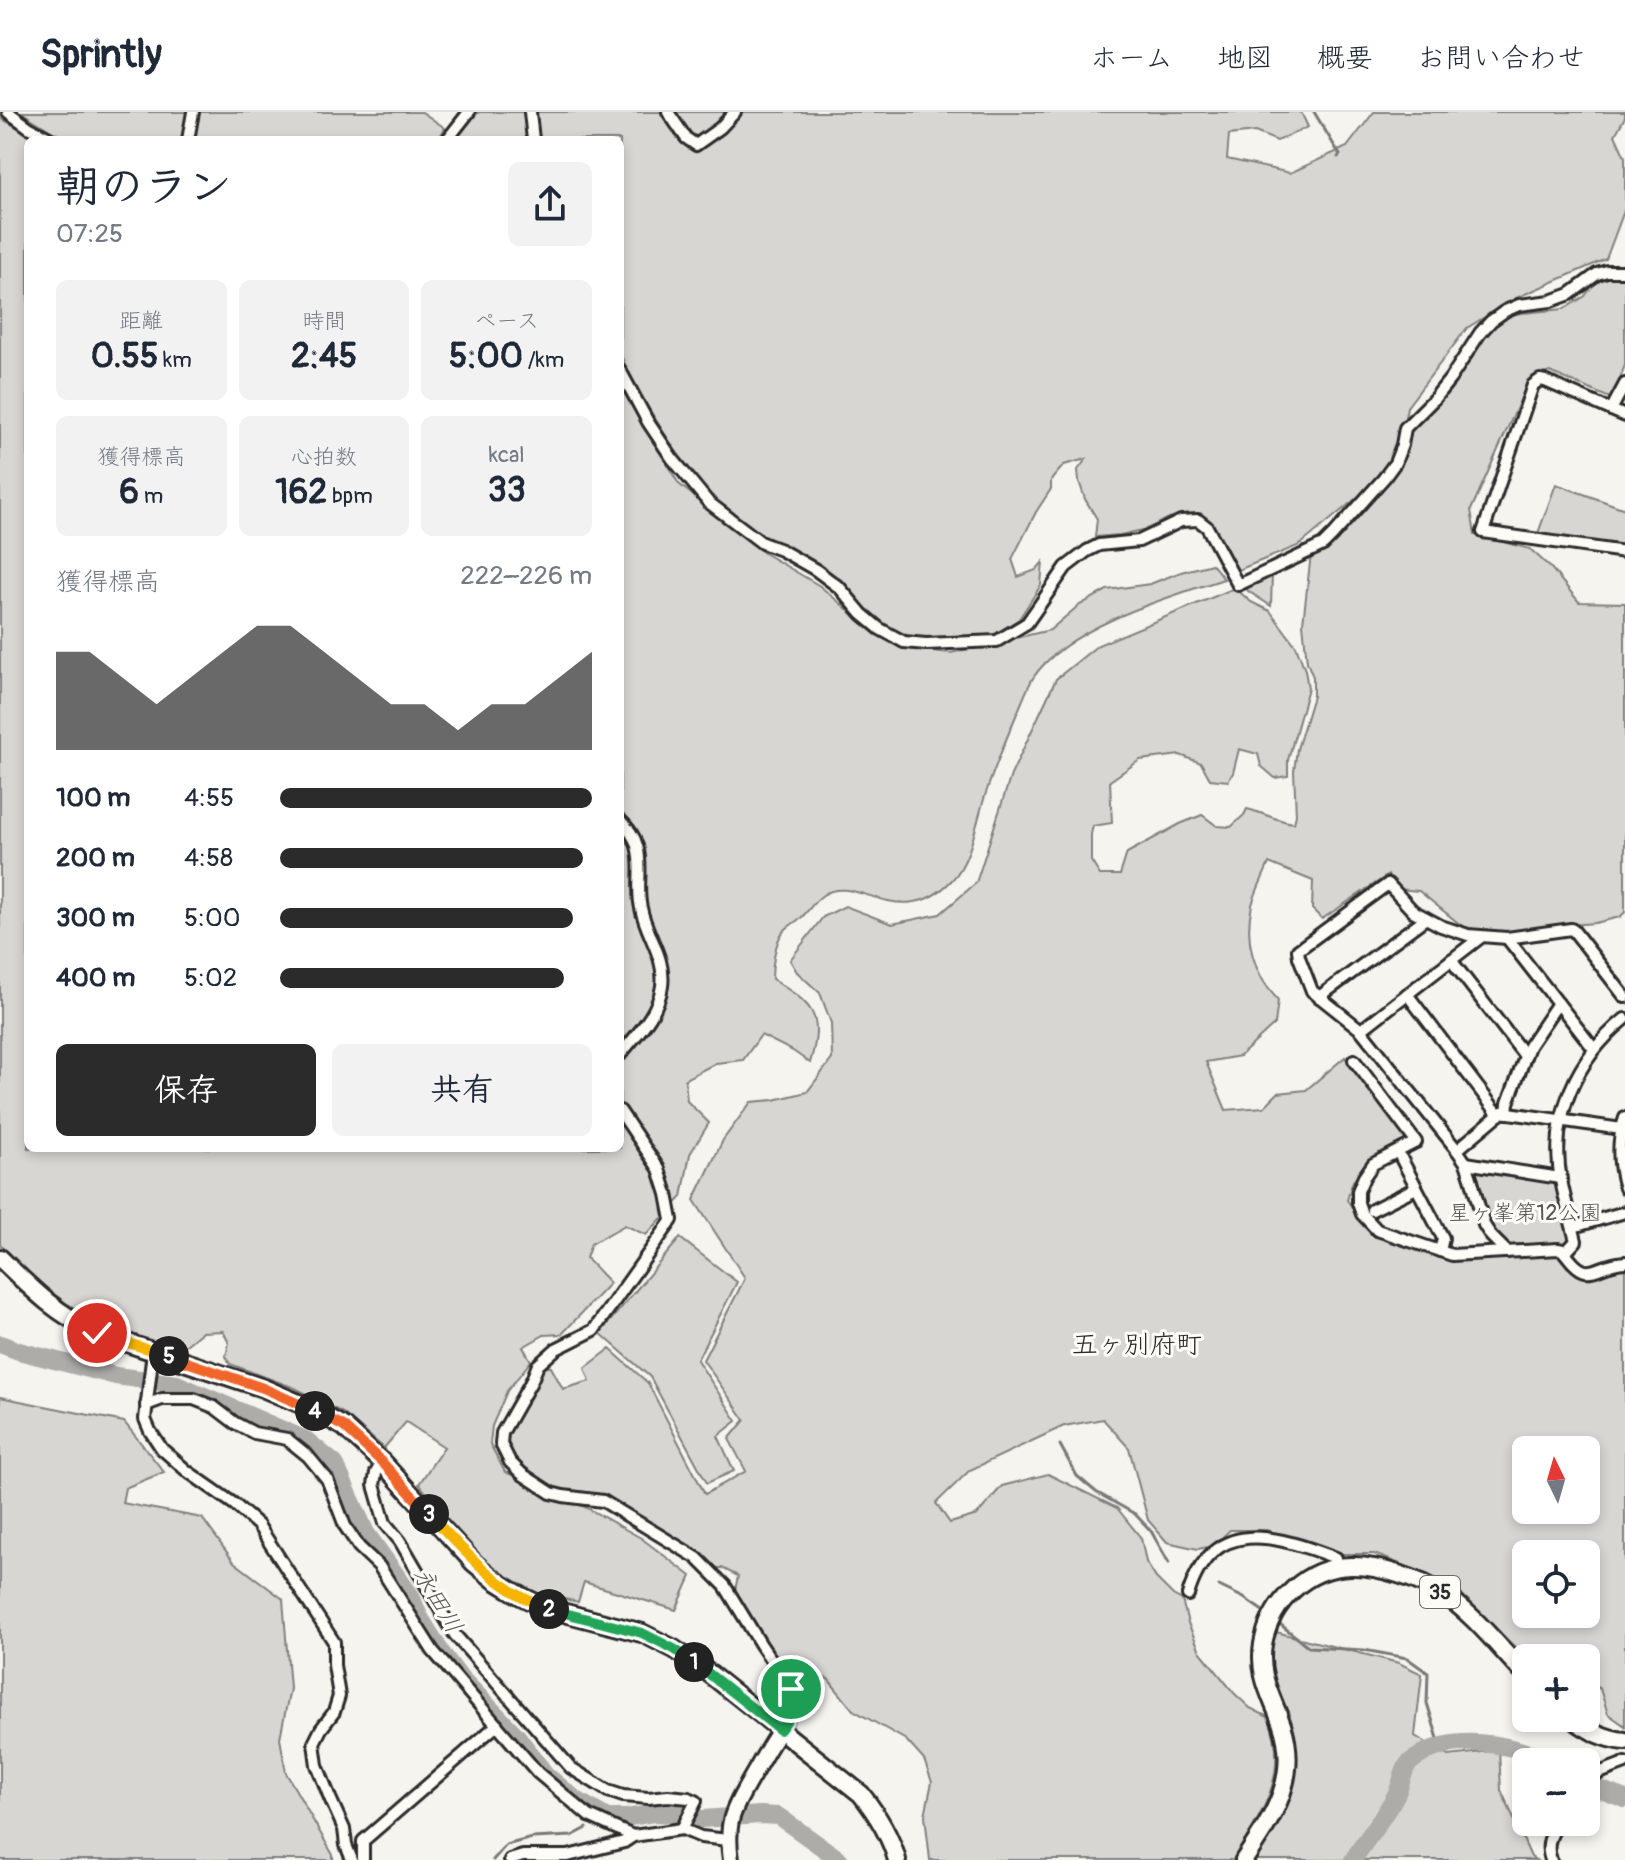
<!DOCTYPE html>
<html lang="ja">
<head>
<meta charset="utf-8">
<style>
	:root { --surface:#fff; --page:#f2f2f3; --text:#1f2937; --muted:#747a83; --line:#e0e1e3; --accent:#2b2b2b }
	body { margin:0; font-family:Pangolin,"Klee One",sans-serif; background:var(--page); color:var(--text); height:100vh; display:flex; flex-direction:column; font-size:30px; white-space:nowrap }
	* { box-sizing:border-box; margin:0 }
	p { font-size:26px; color:var(--muted) }
	.icon { flex:none; width:44px; height:44px; fill:none; stroke:currentColor; stroke-width:2; stroke-linecap:round; stroke-linejoin:round }
	.map { position:relative; flex:1; overflow:hidden }
	.side { position:absolute; left:24px; top:24px; width:600px; height:1016px; display:flex; flex-direction:column; background:var(--surface); border-radius:12px; box-shadow:0 4px 12px #0003 }
	.side>* { flex:none }
	.needle { width:52px; rotate:355deg }
	.tools { position:absolute; left:1512px; top:1324px; display:grid; gap:16px }
	.tools a { display:grid; place-items:center; width:88px; height:88px; border-radius:12px; background:var(--surface); box-shadow:0 4px 12px #0003; font-size:40px }
	.pin { position:absolute; display:grid; place-items:center; width:68px; height:68px; color:#fff; margin:-34px; border:4px solid #fff; border-radius:50%; box-shadow:0 2px 8px #0007 }
	.km { position:absolute; width:40px; height:40px; margin:-20px; border-radius:50%; background:#222; color:#fff; font-size:22px; line-height:40px; text-align:center }
	.round { display:grid; place-items:center; flex:none; width:84px; height:84px; border-radius:12px; background:var(--page) }
	.headline { display:flex; align-items:center; justify-content:space-between; height:136px; padding:0 32px }
	h1 { font-size:44px; font-weight:700; line-height:60px }
	.figures { display:grid; grid-template-columns:repeat(3,1fr); gap:12px; height:136px; padding:8px 32px }
	.figures div { display:grid; align-content:center; border-radius:12px; background:var(--page); text-align:center }
	.figures b { font-size:34px; font-weight:700 }
	.figures small { font-size:22px; font-weight:400 }
	.figures p { font-size:22px }
	.chart { height:224px; padding:16px 32px }
	.chart p { display:flex; justify-content:space-between }
	.chart svg { width:100%; height:144px; margin-top:8px; fill:var(--accent); opacity:.7 }
	.button { display:flex; gap:16px; margin-top:auto; padding:16px 32px }
	.button a { flex:1; height:92px; border-radius:12px; background:var(--accent); color:#fff; font-size:32px; font-weight:700; line-height:92px; text-align:center }
	.button a+a { background:var(--page); color:var(--text) }
	ul { padding:0 32px; list-style:none; font-size:26px }
	li { display:grid; grid-template-columns:128px 96px 1fr; align-items:center; height:60px }
	li i { height:20px; border-radius:10px; background:var(--accent) }
	header { display:flex; align-items:center; gap:48px; box-sizing:border-box; height:112px; padding:0 40px; background:var(--surface); border-bottom:2px solid var(--line) }
	header strong { font-size:38px }
	nav { display:flex; gap:44px; margin-inline-start:auto; font-size:28px }
	.map>svg:first-child { display:block }
	.green { fill:#d7d6d2; stroke:#81807e; stroke-width:2; fill-rule:evenodd }
	.lines { fill:none; stroke-linecap:round; stroke-linejoin:round }
	.stream { stroke:#797877; stroke-width:3 }
	.river { stroke:#adaca9; stroke-width:18 }
	.street-casing { stroke:#2b2b2b; stroke-width:16 }
	.secondary-casing { stroke:#2b2b2b; stroke-width:20 }
	.primary-casing { stroke:#2b2b2b; stroke-width:22 }
	.street { stroke:#fdfcf7; stroke-width:10 }
	.secondary { stroke:#fdfcf7; stroke-width:14 }
	.primary { stroke:#fdfcf7; stroke-width:16 }
	.split-1-casing { stroke:#fff; stroke-width:16 }
	.split-2-casing { stroke:#fff; stroke-width:16 }
	.split-3-casing { stroke:#fff; stroke-width:16 }
	.split-4-casing { stroke:#fff; stroke-width:16 }
	.split-5-casing { stroke:#fff; stroke-width:16 }
	.split-6-casing { stroke:#fff; stroke-width:16 }
	.split-1 { stroke:#22a559; stroke-width:10 }
	.split-2 { stroke:#22a559; stroke-width:10 }
	.split-3 { stroke:#f5b400; stroke-width:10 }
	.split-4 { stroke:#f0652b; stroke-width:10 }
	.split-5 { stroke:#f0652b; stroke-width:10 }
	.split-6 { stroke:#f5b400; stroke-width:10 }
	.labels { text-anchor:middle; stroke-width:6; stroke-linejoin:round; paint-order:stroke }
	.shield { fill:#fdfcf7; stroke:#6a6a68; stroke-width:2 }
	.shield-label { font-size:20px; font-weight:bold; fill:#2b2b2b }
	.park-label { font-size:22px; fill:#565655; stroke:#fdfcf7 }
	.water-label { font-size:24px; font-style:italic; fill:#585857; stroke:#fdfcf7 }
	.quarter-label { font-size:26px; fill:#2b2b2b; stroke:#fdfcf7 }
</style>
</head>
<body>
<header>
<strong>Sprintly</strong>
<nav><a>ホーム</a><a>地図</a><a>概要</a><a>お問い合わせ</a></nav>
</header>
<div class="map">
<svg width="1625" height="1748" viewBox="0 0 1625 1748">
	<rect width="100%" height="100%" fill="#f5f4ef"/>
	<filter id="ink" filterUnits="userSpaceOnUse"><feTurbulence type="fractalNoise" baseFrequency=".0125" numOctaves="2"/><feDisplacementMap in="SourceGraphic" scale="16" xChannelSelector="R" yChannelSelector="G"/><feConvolveMatrix kernelMatrix="1 2 1 2 8 2 1 2 1" color-interpolation-filters="sRGB"/></filter>
	<g filter="url(#ink)">
		<g class="green">
			<path d="M 21,0 L 187,0 L 182,28 L 72,28 L 56,22 Z"/>
			<path d="M 197,0 L 422,0 L 445,16 L 438,28 L 192,28 Z"/>
			<path d="M 479,0 L 523,0 L 529,28 L 455,28 L 472,6 Z"/>
			<path d="M 536,0 L 1301,0 L 1308,15 L 1277,29 L 1255,20 L 1229,23 L 1227,47 L 1290,61 L 1347,35 L 1374,0 L 1625,0 L 1625,5 L 1615,23 L 1625,45 L 1625,96 L 1606,147 L 1516,186 L 1467,216 L 1407,295 L 1398,342 L 1377,369 L 1300,433 L 1238,458 L 1227,443 L 1212,412 L 1197,402 L 1169,406 L 1147,417 L 1120,423 L 1095,425 L 1097,407 L 1085,387 L 1079,369 L 1078,358 L 1086,347 L 1064,353 L 1051,368 L 1051,377 L 1036,400 L 1012,447 L 1018,465 L 1036,458 L 1043,450 L 1041,473 L 1019,507 L 993,523 L 932,527 L 911,525 L 893,517 L 877,508 L 841,470 L 792,438 L 765,424 L 733,403 L 707,379 L 675,338 L 635,275 L 620,241 L 620,28 L 540,28 Z"/>
			<path d="M 0,6 L 42,28 L 28,28 L 28,1036 L 620,1036 L 620,274 L 679,372 L 764,441 L 820,474 L 860,508 L 900,536 L 951,541 L 1050,518 L 1078,494 L 1107,478 L 1150,472 L 1181,460 L 1212,452 L 1224,467 C 1168,485 1066,515 1033,566 C 1027,576 1023,588 1018,599 C 1007,625 996,651 987,678 C 977,705 972,748 952,768 C 902,822 855,760 823,783 C 815,788 809,798 802,805 C 796,810 788,814 783,820 C 775,830 772,854 772,867 C 812,892 825,901 810,951 L 793,939 L 761,923 L 743,948 L 716,951 L 685,967 L 687,989 L 709,1011 L 690,1042 L 682,1085 L 646,1123 L 625,1113 L 591,1132 L 586,1146 L 610,1171 L 562,1222 L 544,1223 L 523,1235 L 531,1249 L 507,1279 L 492,1314 L 490,1332 L 505,1360 L 587,1396 L 641,1426 L 691,1464 L 676,1498 L 584,1470 L 578,1490 C 562,1486 544,1485 529,1479 C 481,1461 450,1410 419,1372 L 444,1335 L 406,1310 L 384,1336 L 343,1301 L 295,1276 L 230,1252 L 226,1244 L 229,1231 L 223,1219 L 202,1220 L 180,1238 C 131,1222 84,1211 43,1177 C 28,1164 14,1147 0,1132 Z"/>
			<path d="M 1610,163 L 1625,163 L 1625,253 L 1612,287 L 1550,260 L 1530,266 L 1471,398 L 1475,423 L 1530,437 L 1551,456 L 1579,490 L 1625,491 L 1625,800 L 1620,805 L 1595,811 L 1570,813 L 1506,821 L 1484,820 L 1462,814 L 1419,779 L 1398,777 L 1388,763 L 1322,807 L 1312,797 L 1313,769 L 1269,751 C 1264,764 1256,778 1252,793 C 1244,827 1253,862 1278,888 L 1275,912 L 1240,944 L 1206,950 L 1226,998 L 1264,995 L 1278,981 L 1306,978 L 1345,945 L 1406,1025 L 1403,1031 L 1369,1052 L 1353,1069 L 1347,1088 L 1363,1109 L 1384,1126 L 1461,1149 L 1555,1141 L 1563,1143 L 1567,1155 L 1589,1166 C 1601,1163 1613,1155 1625,1154 L 1625,1614 L 1608,1602 L 1600,1577 L 1586,1569 L 1586,1546 L 1526,1546 L 1462,1483 L 1427,1462 L 1374,1442 L 1343,1442 L 1266,1418 L 1230,1418 L 1213,1434 L 1198,1437 L 1167,1430 L 1148,1408 L 1129,1336 L 1103,1307 L 1064,1314 L 970,1358 L 936,1391 L 950,1411 L 977,1403 L 1002,1374 L 1048,1362 L 1117,1396 L 1141,1426 L 1146,1450 L 1156,1466 L 1173,1483 L 1182,1488 L 1188,1511 L 1200,1539 L 1234,1581 L 1250,1596 L 1268,1605 C 1291,1663 1262,1700 1233,1748 L 930,1748 L 925,1703 L 932,1670 L 924,1648 L 906,1628 L 853,1598 L 828,1567 L 783,1555 L 735,1479 L 738,1464 L 722,1456 L 713,1456 L 604,1386 L 562,1381 L 518,1350 L 507,1329 L 504,1321 L 542,1255 L 551,1255 L 563,1277 L 590,1269 L 585,1256 L 610,1237 L 648,1271 L 705,1382 L 746,1359 L 729,1327 L 745,1308 L 703,1248 L 745,1166 L 694,1088 L 723,1028 L 751,990 L 774,988 L 807,980 L 832,947 L 831,911 L 820,881 L 797,860 L 790,848 L 823,805 L 845,794 L 892,812 L 940,802 L 976,771 L 1011,663 L 1056,567 L 1098,533 L 1235,476 L 1251,490 L 1270,499 L 1296,534 L 1305,558 L 1308,576 L 1288,648 L 1288,664 L 1275,666 L 1261,654 L 1258,642 L 1239,637 L 1233,661 L 1228,669 L 1210,667 L 1201,651 L 1180,643 L 1140,648 L 1110,669 L 1112,711 L 1093,714 L 1091,722 L 1091,749 L 1100,763 L 1120,763 L 1127,741 L 1180,712 L 1202,703 L 1217,714 L 1231,715 L 1244,703 L 1247,697 C 1264,701 1277,709 1294,711 L 1296,703 L 1294,659 L 1297,637 L 1313,584 L 1313,565 L 1307,550 L 1303,511 L 1311,442 L 1327,433 L 1398,357 L 1409,319 L 1495,211 L 1512,202 L 1564,197 L 1585,184 L 1596,169 ZM 1526,1338 L 1586,1338 L 1586,1398 L 1526,1398 ZM 1526,1442 L 1586,1442 L 1586,1502 L 1526,1502 Z"/>
			<path d="M 1556,372 L 1625,397 L 1625,437 L 1537,424 Z"/>
			<path d="M 1272,462 L 1271,494 L 1248,479 L 1245,473 Z"/>
			<path d="M 1476,1058 L 1554,1070 L 1557,1073 L 1571,1128 L 1569,1130 L 1513,1136 C 1486,1123 1481,1087 1473,1060 Z"/>
			<path d="M 680,1126 L 737,1170 L 697,1248 L 737,1309 L 718,1324 L 734,1359 L 707,1371 L 650,1265 L 600,1221 Z"/>
			<path d="M 0,1285 L 124,1310 L 164,1360 L 125,1376 L 122,1391 L 202,1406 L 234,1450 L 283,1487 L 290,1577 L 280,1626 L 286,1661 L 333,1743 L 333,1748 L 0,1748 Z"/>
			<path d="M 1276,1520 L 1399,1551 L 1422,1562 L 1415,1624 L 1449,1644 L 1499,1638 L 1501,1678 L 1531,1745 L 1536,1748 L 1253,1748 L 1287,1689 L 1296,1655 L 1291,1617 L 1274,1572 L 1272,1557 L 1270,1539 Z"/>
		</g>
		<g class="lines">
			<g class="stream">
				<path d="M 1314,0 L 1340,43 L 1338,45"/>
				<path d="M 1060,1333 L 1077,1364 L 1096,1380 L 1135,1402 L 1151,1419 L 1169,1451"/>
				<path d="M 1219,1474 L 1244,1486 L 1267,1502"/>
				<path d="M 1276,1509 L 1309,1535 L 1364,1538 L 1407,1546 L 1428,1561 L 1427,1591 L 1440,1633"/>
				<path d="M 603,1704 L 604,1704"/>
				<path d="M 493,1748 L 506,1733 L 532,1726 L 572,1724 L 587,1716"/>
			</g>
			<g class="river">
				<path d="M 0,1232 L 19,1239 L 116,1264 L 177,1272 L 306,1328 L 335,1352 L 366,1421 L 411,1484 L 419,1504 L 441,1540 L 458,1563 L 517,1624 L 546,1663 L 575,1687 L 607,1706 L 626,1706 L 654,1701 L 680,1702 L 702,1707 L 760,1703 L 778,1704 L 840,1748"/>
				<path d="M 1586,1672 L 1625,1687"/>
				<path d="M 1353,1748 C 1367,1726 1385,1704 1397,1681 C 1401,1672 1403,1660 1408,1652 C 1409,1651 1417,1645 1418,1645 C 1452,1621 1514,1631 1548,1650"/>
			</g>
			<defs>
				<g id="street">
					<path d="M 8,0 L 30,16 L 53,28"/>
					<path d="M 530,0 L 533,28"/>
					<path d="M 668,0 L 686,26 L 696,33 L 720,16 L 735,0"/>
					<path d="M 188,28 L 193,0"/>
					<path d="M 447,28 L 469,0"/>
					<path d="M 620,258 L 648,310 L 672,346 L 708,390 L 762,431 L 781,438 L 816,458 L 840,476 L 862,502 L 880,517 L 904,530 L 926,532 L 997,529 L 1027,511 L 1066,455 L 1087,439 L 1099,433 L 1139,429 L 1181,409 L 1198,408 L 1207,415 L 1238,473 L 1323,433 L 1333,423 L 1384,366 L 1395,351 L 1402,333 L 1405,316 L 1434,287 L 1450,267 L 1480,221 L 1491,209 L 1505,199 L 1519,193 L 1551,189 L 1570,182 L 1597,162 L 1607,159 L 1625,159"/>
					<path d="M 1611,298 L 1625,272"/>
					<path d="M 1625,304 L 1545,269 L 1540,268 L 1533,273 L 1483,420 L 1625,440"/>
					<path d="M 620,708 C 628,716 634,723 637,734 C 643,754 636,776 641,796 C 646,823 666,845 662,874 C 658,902 637,922 620,943"/>
					<path d="M 1507,826 L 1594,937"/>
					<path d="M 1451,848 L 1525,944"/>
					<path d="M 1407,882 L 1499,1003"/>
					<path d="M 1319,885 L 1426,806"/>
					<path d="M 1361,918 L 1481,825"/>
					<path d="M 1354,948 L 1416,1030 L 1373,1052 L 1364,1065 L 1358,1079 L 1358,1091 L 1362,1102 L 1377,1118 L 1452,1143 L 1558,1137 L 1563,1138 C 1589,1176 1592,1152 1625,1150"/>
					<path d="M 620,999 L 659,1057 L 667,1082 L 672,1108 L 594,1218 L 556,1237 L 538,1253 L 531,1270 L 502,1321 L 501,1332 L 510,1350 L 522,1362 L 551,1381 L 563,1384 L 603,1389 L 697,1446 L 725,1474 L 761,1533 L 791,1577 C 796,1593 790,1605 780,1618"/>
					<path d="M 1507,1001 L 1508,991 L 1529,934 L 1558,891"/>
					<path d="M 1625,1006 C 1617,1029 1618,1053 1625,1076"/>
					<path d="M 1457,1038 L 1502,1000 L 1622,1017"/>
					<path d="M 1401,1046 L 1443,1126 L 1440,1139"/>
					<path d="M 1466,1051 L 1560,1066"/>
					<path d="M 1372,1098 L 1416,1076"/>
					<path d="M 1573,1115 L 1625,1100"/>
					<path d="M 1507,1140 L 1491,1124 L 1484,1113 L 1472,1069 L 1466,1051 L 1457,1038 L 1361,918 L 1312,879 L 1299,845 L 1298,838 L 1388,772 L 1413,799 L 1441,814 L 1468,823 L 1507,826 L 1571,817 L 1574,819 L 1625,885"/>
					<path d="M 1565,1141 L 1576,1129 C 1571,1109 1565,1089 1561,1068 C 1549,1005 1577,946 1625,907"/>
					<path d="M 153,1239 L 145,1307 L 150,1319 L 162,1337 L 187,1359 L 234,1392 L 258,1413 L 334,1530 L 334,1553 L 339,1584 L 334,1600 L 321,1617 L 314,1631 L 317,1653 L 330,1686 L 344,1717 L 346,1733 L 352,1748"/>
					<path d="M 146,1293 L 162,1287 L 194,1287 L 214,1295 L 235,1311 L 254,1321 L 287,1327 L 308,1344 L 327,1367 L 345,1414 L 359,1435 L 379,1454 L 433,1539 L 538,1661 L 589,1704 L 633,1724"/>
					<path d="M 382,1350 L 376,1361 L 374,1373 L 385,1411 L 400,1429 L 455,1523 L 571,1656 L 608,1679 L 623,1684 L 648,1686 L 668,1684 L 689,1686 L 696,1689 L 682,1717"/>
					<path d="M 1188,1483 C 1212,1403 1275,1423 1336,1446 L 1337,1456"/>
					<path d="M 1586,1672 L 1599,1661 L 1625,1651"/>
					<path d="M 363,1748 L 363,1729 L 497,1613"/>
					<path d="M 510,1748 L 523,1744 L 568,1744 L 624,1730 L 633,1724 L 682,1717 L 701,1725 L 728,1728"/>
					<path d="M 1551,1748 C 1545,1733 1551,1723 1558,1710"/>
				</g>
				<path id="secondary" d="M 731,1748 C 725,1708 734,1696 753,1663 C 762,1647 770,1633 780,1618"/>
				<g id="primary">
					<path d="M 0,1146 C 33,1178 54,1200 97,1221 L 263,1276 L 308,1295 L 344,1315 L 382,1350 L 474,1451 L 496,1469 L 521,1484 L 546,1496 L 642,1521 L 674,1537 L 705,1558 L 861,1682 C 877,1702 890,1723 897,1748"/>
					<path d="M 1572,1606 C 1587,1618 1605,1627 1625,1629"/>
					<path d="M 1244,1748 C 1272,1706 1300,1667 1282,1613 C 1272,1584 1258,1565 1263,1532 C 1271,1489 1307,1455 1351,1454 C 1379,1453 1421,1468 1443,1482 C 1473,1501 1501,1538 1526,1563"/>
				</g>
			</defs>
			<use href="#street" class="street-casing"/>
			<use href="#secondary" class="secondary-casing"/>
			<use href="#primary" class="primary-casing"/>
			<use href="#street" class="street"/>
			<use href="#secondary" class="secondary"/>
			<use href="#primary" class="primary"/>
		</g>
	</g>
	<g class="lines" filter="url(#ink)">
		<defs>
			<path id="split-1" d="M 694,1550 L 780,1618 C 790,1605 796,1593 791,1577"/>
			<path id="split-2" d="M 549,1497 L 642,1521 L 674,1537 L 694,1550"/>
			<path id="split-3" d="M 429,1402 C 465,1440 498,1479 549,1497"/>
			<path id="split-4" d="M 315,1299 L 344,1315 L 382,1350 L 429,1402"/>
			<path id="split-5" d="M 169,1244 L 263,1276 L 315,1299"/>
			<path id="split-6" d="M 97,1221 L 169,1244"/>
		</defs>
		<use href="#split-1" class="split-1-casing"/>
		<use href="#split-2" class="split-2-casing"/>
		<use href="#split-3" class="split-3-casing"/>
		<use href="#split-4" class="split-4-casing"/>
		<use href="#split-5" class="split-5-casing"/>
		<use href="#split-6" class="split-6-casing"/>
		<use href="#split-1" class="split-1"/>
		<use href="#split-2" class="split-2"/>
		<use href="#split-3" class="split-3"/>
		<use href="#split-4" class="split-4"/>
		<use href="#split-5" class="split-5"/>
		<use href="#split-6" class="split-6"/>
	</g>
	<g class="labels">
		<rect class="shield" x="1420" y="1464" width="40" height="32" rx="6"/>
		<g class="shield-label">
			<text x="1440" y="1487">35</text>
		</g>
		<g class="park-label">
			<text x="1525" y="1108">星ヶ峯第12公園</text>
		</g>
		<g class="water-label">
			<text transform="translate(438 1488) rotate(59)" y="8">永田川</text>
		</g>
		<g class="quarter-label">
			<text x="1137" y="1241">五ヶ別府町</text>
		</g>
	</g>
</svg>
<div class="tools">
<a><svg class="needle" viewBox="-14 -14 28 28"><path d="M0-13l5 13h-10z" fill="#e53935"/><path d="M0 13l5-13h-10z" fill="#747a83"/></svg></a>
<a><svg class="icon" aria-label="locate" viewBox="0 0 24 24"><circle cx="12" cy="12" r="6"/><path d="M12 2v4M12 18v4M2 12h4M18 12h4"/></svg></a>
<a>+</a>
<a>−</a>
</div>
<div class="pin" style="left:791px;top:1577px;background:#1e9e55"><svg class="icon" aria-label="arrive" viewBox="0 0 24 24"><path d="M6 21V4h12l-3 4 3 4H6"/></svg></div>
<div class="pin" style="left:97px;top:1221px;background:#d93025"><svg class="icon" aria-label="check" viewBox="0 0 24 24"><path d="M5 12l5 5 9-10"/></svg></div>
<b class="km" style="left:694px;top:1550px">1</b>
<b class="km" style="left:549px;top:1497px">2</b>
<b class="km" style="left:429px;top:1402px">3</b>
<b class="km" style="left:315px;top:1299px">4</b>
<b class="km" style="left:169px;top:1244px">5</b>
<section class="side">
<div class="headline"><div><h1>朝のラン</h1><p>07:25</p></div><a class="round"><svg class="icon" aria-label="share" viewBox="0 0 24 24"><path d="M12 15V3M7 8l5-5 5 5M5 13v7h14v-7"/></svg></a></div>
<div class="figures">
<div><p>距離</p><b>0.55<small> km</small></b></div>
<div><p>時間</p><b>2:45</b></div>
<div><p>ペース</p><b>5:00<small> /km</small></b></div>
</div>
<div class="figures">
<div><p>獲得標高</p><b>6<small> m</small></b></div>
<div><p>心拍数</p><b>162<small> bpm</small></b></div>
<div><p>kcal</p><b>33</b></div>
</div>
<div class="chart"><p><span>獲得標高</span>222–226 m</p>
<svg viewBox="0 0 160 44" preserveAspectRatio="none"><path d="M0 44V14L10 14L20 22L30 30L40 22L50 14L60 6L70 6L80 14L90 22L100 30L110 30L120 38L130 30L140 30L150 22L160 14V44z"/></svg>
</div>
<ul>
<li><b>100 m</b>4:55<i style="width:100%"></i></li>
<li><b>200 m</b>4:58<i style="width:97%"></i></li>
<li><b>300 m</b>5:00<i style="width:94%"></i></li>
<li><b>400 m</b>5:02<i style="width:91%"></i></li>
</ul>
<div class="button"><a>保存</a><a>共有</a></div>
</section>
</div>
</body>
</html>
